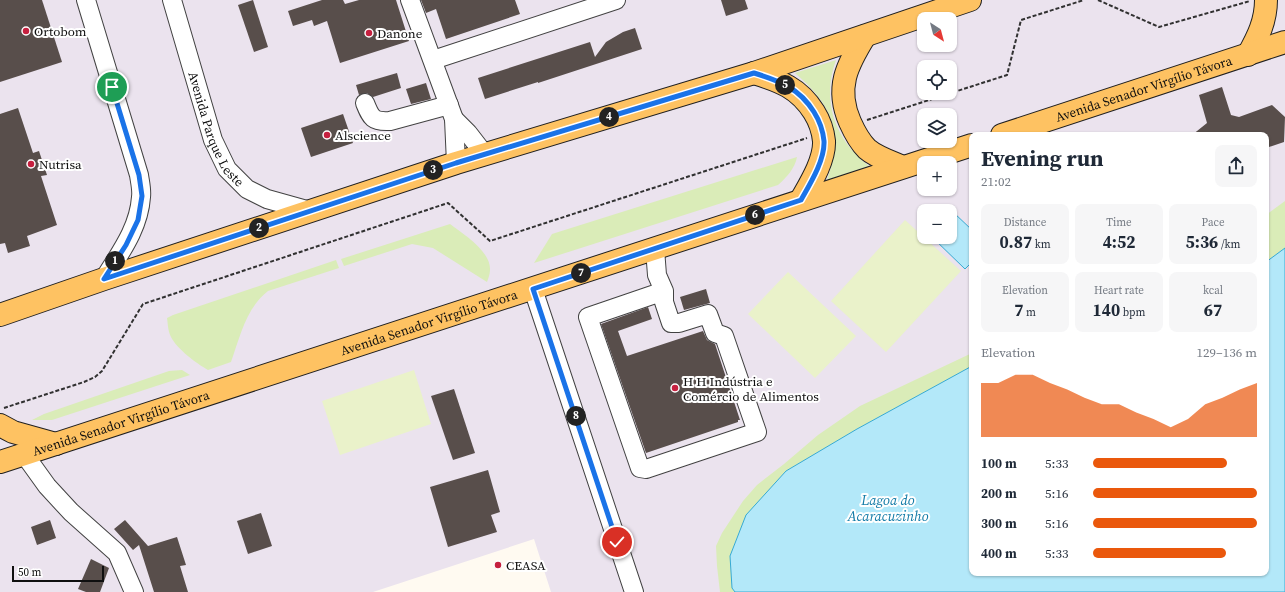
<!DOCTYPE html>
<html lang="en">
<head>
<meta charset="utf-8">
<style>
	:root { --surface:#fff; --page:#f6f6f7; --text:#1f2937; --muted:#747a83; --accent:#ea580c }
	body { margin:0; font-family:"Source Serif 4",serif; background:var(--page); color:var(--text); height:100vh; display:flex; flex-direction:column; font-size:15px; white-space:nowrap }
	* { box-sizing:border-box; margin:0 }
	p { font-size:13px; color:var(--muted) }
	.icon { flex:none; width:22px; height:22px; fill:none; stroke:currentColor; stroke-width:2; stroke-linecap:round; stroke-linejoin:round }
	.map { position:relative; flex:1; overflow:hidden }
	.side { position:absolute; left:969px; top:132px; width:300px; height:444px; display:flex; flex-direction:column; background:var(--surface); border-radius:8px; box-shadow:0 1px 3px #0004 }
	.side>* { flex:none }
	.needle { width:26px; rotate:144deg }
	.buttons { position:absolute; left:917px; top:12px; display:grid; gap:8px }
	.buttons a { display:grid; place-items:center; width:40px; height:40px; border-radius:8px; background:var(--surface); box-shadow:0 1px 3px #0004; font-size:20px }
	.scale { position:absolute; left:12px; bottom:10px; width:92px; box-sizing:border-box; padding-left:4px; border:2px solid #0f0f0f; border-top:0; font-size:11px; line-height:14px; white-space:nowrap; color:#0f0f0f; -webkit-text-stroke:3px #fff; paint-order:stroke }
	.pin { position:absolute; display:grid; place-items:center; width:34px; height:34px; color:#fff; margin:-17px; border:2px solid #fff; border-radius:50%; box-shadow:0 1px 4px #0007 }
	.km { position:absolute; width:20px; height:20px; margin:-10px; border-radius:50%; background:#222; color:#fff; font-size:11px; line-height:20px; text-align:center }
	.round { display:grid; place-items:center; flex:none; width:42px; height:42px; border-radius:8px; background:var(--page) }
	.headline { display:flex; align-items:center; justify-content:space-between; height:68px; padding:0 12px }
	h1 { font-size:22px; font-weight:700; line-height:30px }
	.figures { display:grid; grid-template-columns:repeat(3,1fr); gap:6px; height:68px; padding:4px 12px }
	.figures div { display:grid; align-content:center; border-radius:8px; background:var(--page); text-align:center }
	.figures b { font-size:17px; font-weight:700 }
	.figures small { font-size:11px; font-weight:400 }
	.figures p { font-size:11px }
	.chart { height:112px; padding:8px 12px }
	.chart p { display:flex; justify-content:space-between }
	.chart svg { width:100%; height:72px; margin-top:4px; fill:var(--accent); opacity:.7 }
	ul { padding:0 12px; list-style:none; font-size:13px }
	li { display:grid; grid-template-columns:64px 48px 1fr; align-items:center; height:30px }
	li i { height:10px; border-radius:5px; background:var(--accent) }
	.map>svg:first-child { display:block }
	.industrial { fill:#ebe3ee; fill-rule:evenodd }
	.green { fill:#daecb8 }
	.pitch { fill:#eaf2ca }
	.water { fill:#b3e8f9; stroke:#36aad3 }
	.building { fill:#584e4b }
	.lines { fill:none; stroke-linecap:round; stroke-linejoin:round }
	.minor-casing { stroke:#424242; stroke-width:20 }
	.major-casing { stroke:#202020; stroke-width:24 }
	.path { stroke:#313131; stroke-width:2; stroke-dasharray:4 2; stroke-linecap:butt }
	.minor { stroke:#fff; stroke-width:18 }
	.major { stroke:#fec262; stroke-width:22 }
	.route-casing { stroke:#fff; stroke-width:8 }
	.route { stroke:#1a73e8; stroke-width:5 }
	.poi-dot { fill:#c6203f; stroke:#fff; stroke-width:1.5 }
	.labels { text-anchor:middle; stroke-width:4; stroke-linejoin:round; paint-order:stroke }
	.poi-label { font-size:13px; fill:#0f0f0f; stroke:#fff; text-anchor:start }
	.street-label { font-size:13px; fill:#0f0f0f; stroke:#fff }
	.water-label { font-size:14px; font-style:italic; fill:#127ba7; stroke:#fff }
</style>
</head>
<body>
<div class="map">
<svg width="1285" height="592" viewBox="0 0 1285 592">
	<rect width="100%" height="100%" fill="#fffaf1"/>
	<path class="industrial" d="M 0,0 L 1285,0 L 1285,592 L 551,592 L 534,539 L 373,592 L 0,592 ZM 924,19 L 950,19 L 950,45 L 924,45 ZM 924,67 L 950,67 L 950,93 L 924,93 ZM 924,115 L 950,115 L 950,141 L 924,141 ZM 972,135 L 1266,135 L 1266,573 L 972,573 ZM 924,163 L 950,163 L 950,189 L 924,189 ZM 924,211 L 950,211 L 950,237 L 924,237 Z"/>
	<g class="green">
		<path d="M 836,60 C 821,101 835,140 869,166 L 827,180 C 844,132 832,105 795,73 Z"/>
		<path d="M 797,157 C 795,168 787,177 778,185 L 534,263 L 552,234 Z"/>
		<path d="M 1285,201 L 1285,248 L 1266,262 L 1266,215 Z"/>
		<path d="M 450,224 C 463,234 491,251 490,270 C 490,274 488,279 487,282 L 433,248 L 412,244 L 344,266 L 341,259 Z"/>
		<path d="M 336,260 L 339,268 L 268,291 C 246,308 240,337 231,362 L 208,370 C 196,363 177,349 171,337 C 168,331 168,325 167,318 L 173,315 Z"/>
		<path d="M 972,353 L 972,366 L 857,429 L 786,471 L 746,516 L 730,556 L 732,588 L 735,592 L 720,592 L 717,566 L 716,546 L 722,533 L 743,501 L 757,485 L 784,464 L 818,435 L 860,406 Z"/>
		<path d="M 182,370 L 190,375 L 52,420 L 32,420 L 44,414 L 169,371 Z"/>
	</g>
	<g class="pitch">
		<path d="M 905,220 L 961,271 L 886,352 L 831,301 Z"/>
		<path d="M 788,272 L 856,336 L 815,378 L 748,314 Z"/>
		<path d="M 414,370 L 431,424 L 340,455 L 322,401 Z"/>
	</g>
	<g class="water">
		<path d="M 953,212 L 972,230 L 972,262 L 965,269 L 932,237 L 950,237 L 950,215 Z"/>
		<path d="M 1285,248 L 1285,592 L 735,592 L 732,588 L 730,556 L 746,515 L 786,471 L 857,429 L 972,366 L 972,573 L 1266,573 L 1266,262 Z"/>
	</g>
	<g class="building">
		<path d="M 0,0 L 42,0 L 62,62 L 0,82 Z"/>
		<path d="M 253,0 L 268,47 L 254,52 L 238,5 Z"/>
		<path d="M 322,0 L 343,0 L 345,4 L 359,0 L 396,0 L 409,41 L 340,63 L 327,21 L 314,26 L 312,20 L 293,26 L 288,11 Z"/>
		<path d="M 421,0 L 515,0 L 520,14 L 446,39 L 436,9 L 426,13 Z"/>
		<path d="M 721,0 L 745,0 L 748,9 L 726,16 Z"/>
		<path d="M 635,28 L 642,49 L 538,83 L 538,82 L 485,99 L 478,78 L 590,42 L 595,57 L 606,42 L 623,32 Z"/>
		<path d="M 397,73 L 401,88 L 373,97 L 367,93 L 359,95 L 356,85 Z"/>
		<path d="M 426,83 L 431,99 L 411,104 L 406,89 Z"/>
		<path d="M 1222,87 L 1231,115 L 1239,117 L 1272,105 L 1285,117 L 1284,142 L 1266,148 L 1266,135 L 1192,135 L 1207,123 L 1199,95 Z"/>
		<path d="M 18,108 L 33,153 L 39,151 L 47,175 L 41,176 L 57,225 L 27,236 L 30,246 L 8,253 L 5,243 L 0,244 L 0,114 Z"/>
		<path d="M 343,114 L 353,143 L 311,157 L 301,128 Z"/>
		<path d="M 706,289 L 710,303 L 684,310 L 680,297 Z"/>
		<path d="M 648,307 L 652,319 L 618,331 L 627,356 L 703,331 L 707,340 L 715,344 L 740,420 L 738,420 L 738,422 L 646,453 L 601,324 Z"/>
		<path d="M 454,389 L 475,453 L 453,460 L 431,396 Z"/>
		<path d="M 488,470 L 500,512 L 491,515 L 497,532 L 448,547 L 430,487 Z"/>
		<path d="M 261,513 L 272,546 L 248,554 L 237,521 Z"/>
		<path d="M 50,520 L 56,538 L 37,545 L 31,527 Z"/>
		<path d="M 125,520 L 148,546 L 177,537 L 186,565 L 180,566 L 188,592 L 154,592 L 139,545 L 133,550 L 114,529 Z"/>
		<path d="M 91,559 L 109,568 L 100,592 L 86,592 L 78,589 Z"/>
	</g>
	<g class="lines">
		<defs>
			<g id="minor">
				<path d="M 86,0 L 139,175 C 140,182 142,190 141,197 C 139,228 120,253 104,279"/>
				<path id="s1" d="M 172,0 L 213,140 L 227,169 L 247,189 L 267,199 L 310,211"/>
				<path d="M 410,0 L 454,119 L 456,163"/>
				<path d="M 433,60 L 616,0"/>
				<path d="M 365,103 C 371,118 373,122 390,121 L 449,105"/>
				<path d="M 454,119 L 468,133 L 485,155"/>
				<path d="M 655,249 L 657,275 L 664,291 L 664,302 L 671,323 L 679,323 L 708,314 L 715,333 L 724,336 L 757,432 L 646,469 L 640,468 L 588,317 L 664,291"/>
				<path d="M 533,289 L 634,592"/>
				<path d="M 24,454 L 47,486 L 71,512 L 117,553 L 134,592"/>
			</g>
			<g id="major">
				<path d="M 865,36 C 847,65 835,88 850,122 C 854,131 860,142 867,149 C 876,157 891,162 903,167"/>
				<path d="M 1248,55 C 1258,37 1266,21 1266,0"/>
				<path d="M 754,73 C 780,81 799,88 814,112 C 819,120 823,131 824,141 C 825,160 810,184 801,200"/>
				<path id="s2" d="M 1002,135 L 1285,42"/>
				<path d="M 0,315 L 104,279 L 456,163 L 754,73 L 970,0"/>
				<path d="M 0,425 L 13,432 L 56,444"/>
				<path id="s3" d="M 0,462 L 972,145"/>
			</g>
		</defs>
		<use href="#minor" class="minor-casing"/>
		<use href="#major" class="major-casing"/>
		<g class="path">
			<path d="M 1098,0 L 1159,27 L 1250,1"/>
			<path d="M 867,120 L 1007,75 L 1021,20 L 1084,0"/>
			<path d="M 4,408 L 84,382 L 95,377 L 102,371 L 143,304 L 448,203 L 490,241 L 807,138"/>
		</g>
		<use href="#minor" class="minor"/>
		<use href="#major" class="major"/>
	</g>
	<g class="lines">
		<defs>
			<path id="route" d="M 112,87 L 139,175 L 142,196 L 138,220 L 126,245 L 104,279 L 456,163 L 754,73 C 780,81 799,88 814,112 C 819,120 823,131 824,141 C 825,160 810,184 801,200 L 533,289 L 617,542"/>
		</defs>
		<use href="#route" class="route-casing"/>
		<use href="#route" class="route"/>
	</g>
	<g class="poi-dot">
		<circle cx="26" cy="31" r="4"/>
		<circle cx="369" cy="33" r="4"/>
		<circle cx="327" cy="135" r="4"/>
		<circle cx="31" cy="164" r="4"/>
		<circle cx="675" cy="388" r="4"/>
		<circle cx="498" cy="565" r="4"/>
	</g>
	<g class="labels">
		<g class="poi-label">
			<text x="34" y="36">Ortobom</text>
			<text x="377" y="38">Danone</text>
			<text x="335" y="140">Alscience</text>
			<text x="39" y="169">Nutrisa</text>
			<text x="683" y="386">H H Indústria e<tspan x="683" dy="15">Comércio de Alimentos</tspan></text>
			<text x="506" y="570">CEASA</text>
		</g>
		<g class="street-label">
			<text dy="5" stroke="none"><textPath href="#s2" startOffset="149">Avenida Senador Virgílio Távora</textPath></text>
			<text dy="5" stroke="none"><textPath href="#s1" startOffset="137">Avenida Parque Leste</textPath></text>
			<text dy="5" stroke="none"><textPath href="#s3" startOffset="451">Avenida Senador Virgílio Távora</textPath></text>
			<text dy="5" stroke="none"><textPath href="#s3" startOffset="127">Avenida Senador Virgílio Távora</textPath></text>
		</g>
		<g class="water-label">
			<text x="888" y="505">Lagoa do<tspan x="888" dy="16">Acaracuzinho</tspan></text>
		</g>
	</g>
</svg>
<div class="buttons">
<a><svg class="needle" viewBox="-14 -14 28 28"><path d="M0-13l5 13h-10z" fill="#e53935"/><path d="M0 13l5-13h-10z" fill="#747a83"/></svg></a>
<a><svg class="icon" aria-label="locate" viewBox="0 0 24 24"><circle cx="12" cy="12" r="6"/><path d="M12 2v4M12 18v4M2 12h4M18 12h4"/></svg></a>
<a><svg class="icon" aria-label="layers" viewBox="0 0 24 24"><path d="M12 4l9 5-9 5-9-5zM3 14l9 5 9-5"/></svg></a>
<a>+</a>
<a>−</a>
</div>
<div class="scale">50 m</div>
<div class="pin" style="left:112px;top:87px;background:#1e9e55"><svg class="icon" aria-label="arrive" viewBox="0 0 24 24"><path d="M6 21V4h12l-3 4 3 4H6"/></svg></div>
<div class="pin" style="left:617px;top:542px;background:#d93025"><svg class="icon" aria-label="check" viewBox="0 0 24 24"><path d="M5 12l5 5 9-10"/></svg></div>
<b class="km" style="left:115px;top:261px">1</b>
<b class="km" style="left:259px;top:228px">2</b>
<b class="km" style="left:433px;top:170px">3</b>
<b class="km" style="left:609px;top:117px">4</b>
<b class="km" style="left:785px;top:85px">5</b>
<b class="km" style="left:755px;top:215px">6</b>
<b class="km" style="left:581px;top:273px">7</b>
<b class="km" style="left:576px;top:416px">8</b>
<section class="side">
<div class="headline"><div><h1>Evening run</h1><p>21:02</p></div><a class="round"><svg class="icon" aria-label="share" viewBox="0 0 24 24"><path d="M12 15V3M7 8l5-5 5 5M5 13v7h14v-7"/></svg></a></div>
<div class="figures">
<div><p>Distance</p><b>0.87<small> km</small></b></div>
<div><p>Time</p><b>4:52</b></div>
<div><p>Pace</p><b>5:36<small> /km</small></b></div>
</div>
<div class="figures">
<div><p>Elevation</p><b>7<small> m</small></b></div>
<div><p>Heart rate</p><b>140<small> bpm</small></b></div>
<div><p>kcal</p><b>67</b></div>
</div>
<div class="chart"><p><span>Elevation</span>129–136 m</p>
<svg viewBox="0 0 160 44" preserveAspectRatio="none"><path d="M0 44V11L10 11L20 6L30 6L40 11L50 15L60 20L70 24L80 24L90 29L100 33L110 38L120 33L130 24L140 20L150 15L160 11V44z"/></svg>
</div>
<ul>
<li><b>100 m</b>5:33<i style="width:82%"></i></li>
<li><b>200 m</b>5:16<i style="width:100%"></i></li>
<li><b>300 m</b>5:16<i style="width:100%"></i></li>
<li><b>400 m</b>5:33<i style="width:81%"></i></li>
</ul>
</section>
</div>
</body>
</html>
